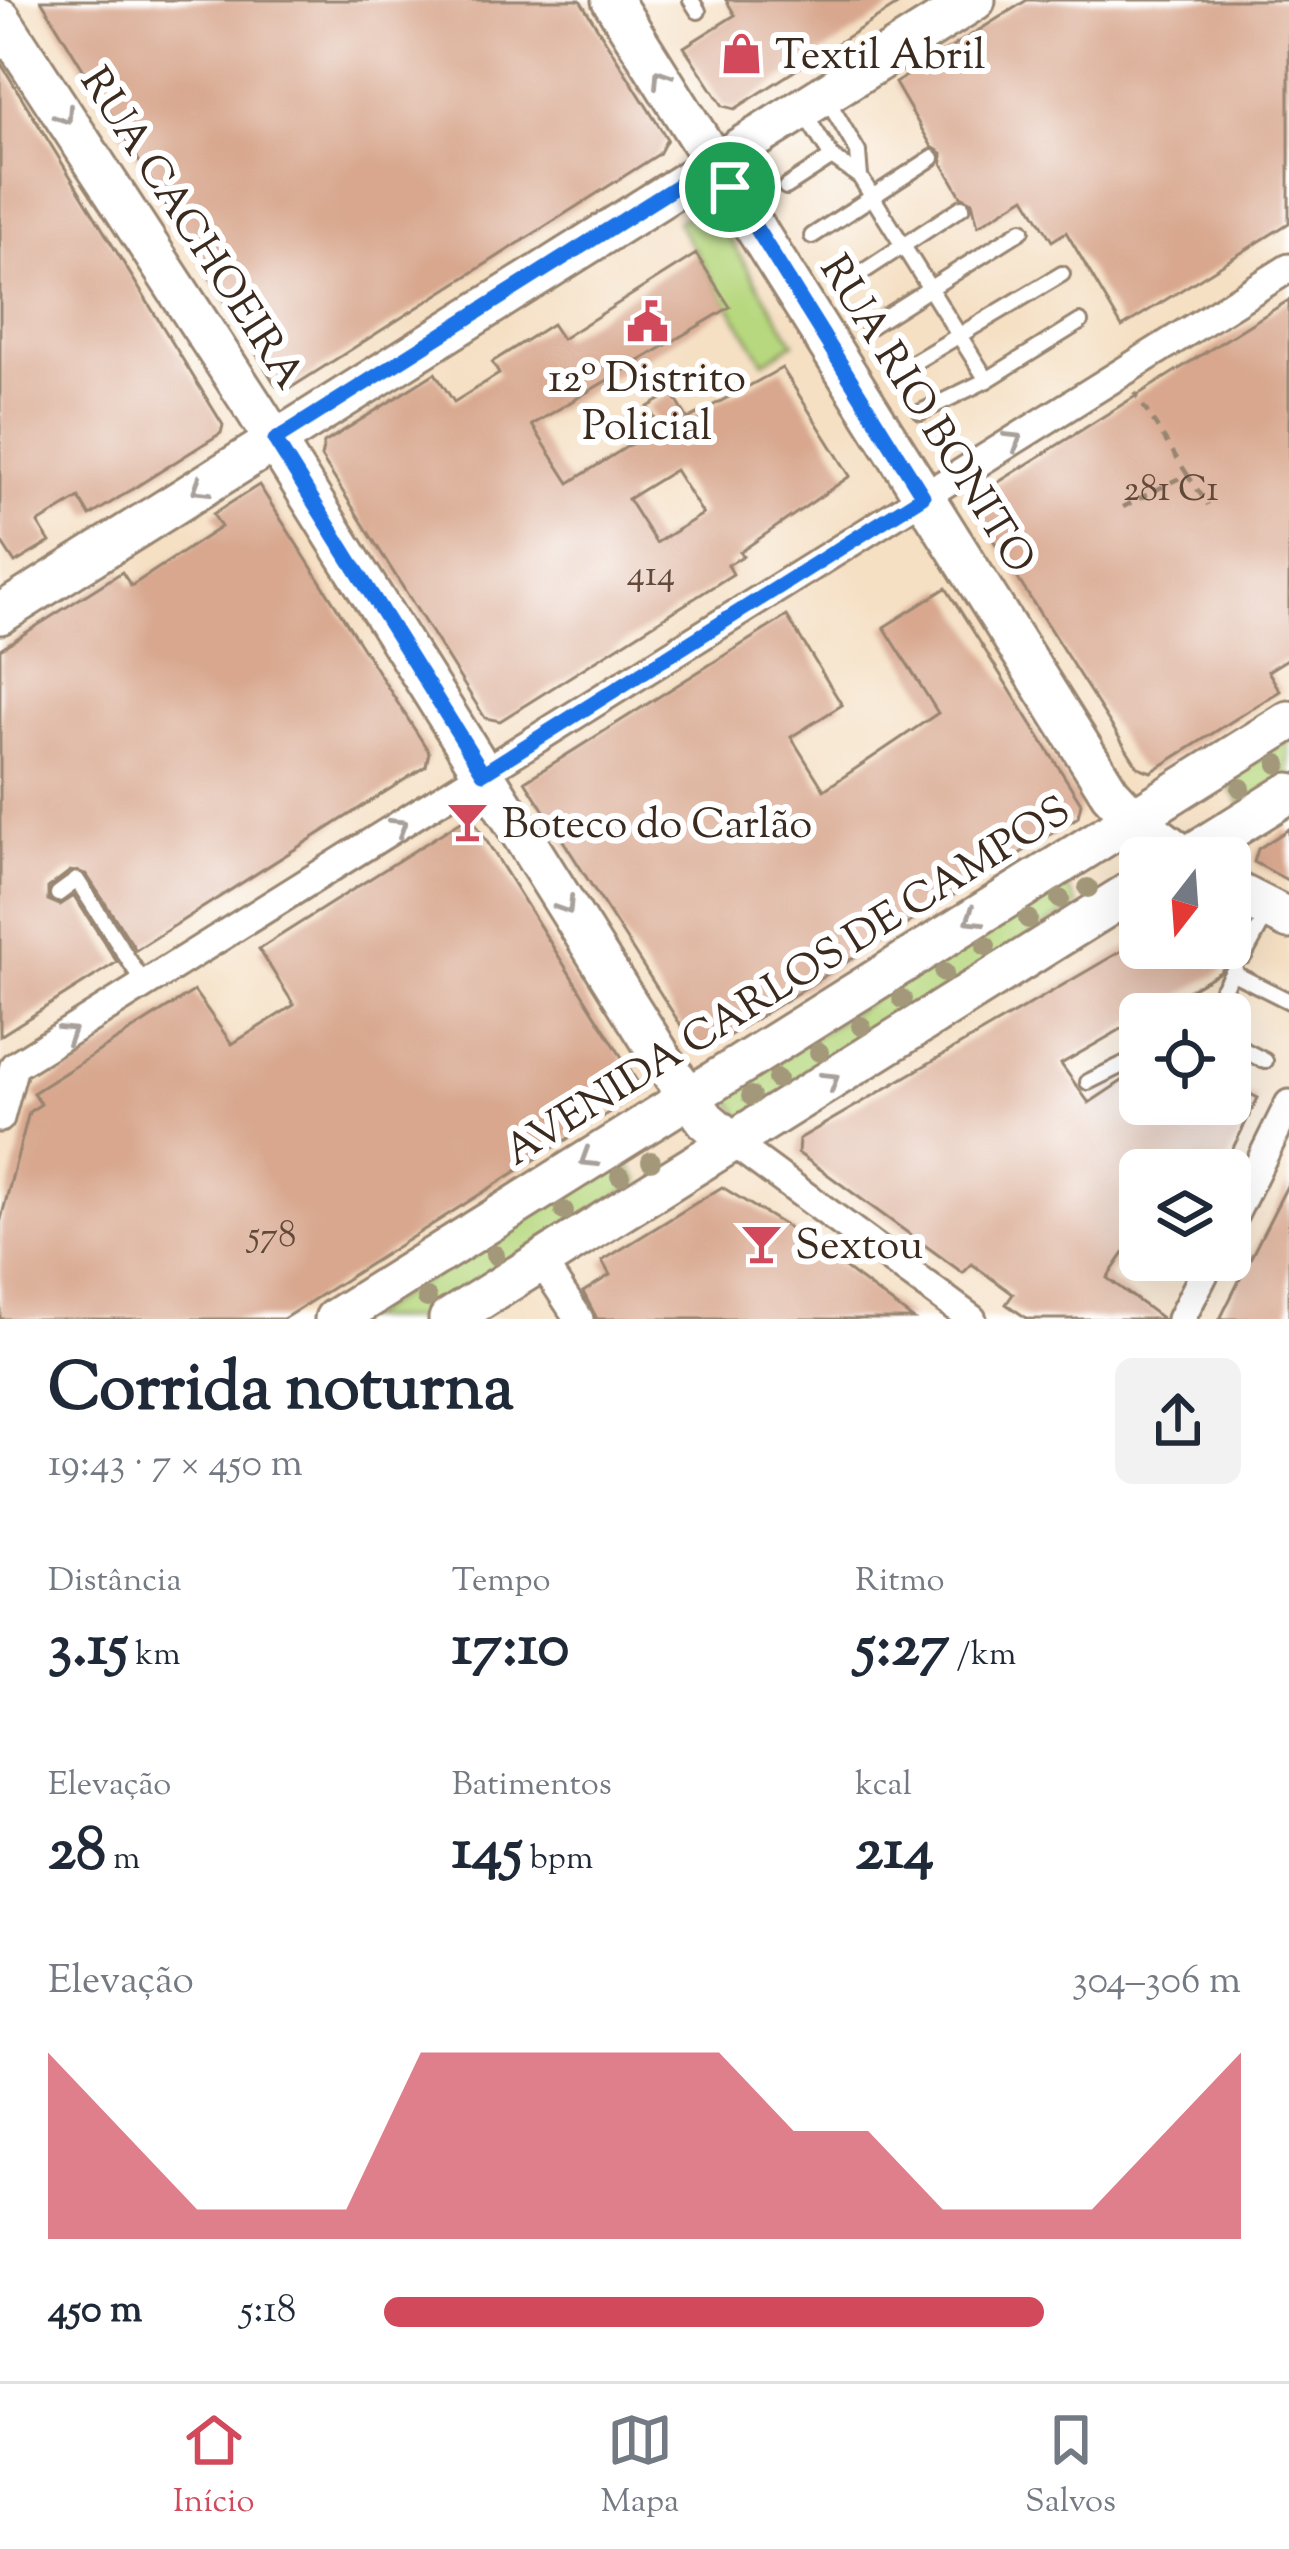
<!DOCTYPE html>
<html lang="pt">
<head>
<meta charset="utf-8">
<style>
	:root { --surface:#fff; --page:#f2f2f3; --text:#1f2937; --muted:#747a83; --line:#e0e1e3; --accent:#d1495b }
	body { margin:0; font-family:"Sorts Mill Goudy",serif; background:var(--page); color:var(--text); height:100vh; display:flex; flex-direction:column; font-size:45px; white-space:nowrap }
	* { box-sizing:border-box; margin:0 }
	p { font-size:39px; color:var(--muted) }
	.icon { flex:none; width:66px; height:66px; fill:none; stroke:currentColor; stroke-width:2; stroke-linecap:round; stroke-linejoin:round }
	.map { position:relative; height:1319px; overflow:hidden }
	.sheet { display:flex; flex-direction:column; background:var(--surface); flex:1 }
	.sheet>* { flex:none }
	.needle { width:78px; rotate:197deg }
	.tools { position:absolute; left:1119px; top:837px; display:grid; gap:24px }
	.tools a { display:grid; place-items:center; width:132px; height:132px; border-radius:18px; background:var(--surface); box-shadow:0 12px 48px #0002; font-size:60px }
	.pin { position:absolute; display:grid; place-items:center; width:102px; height:102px; color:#fff; margin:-51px; border:6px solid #fff; border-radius:50%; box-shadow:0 3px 12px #0007 }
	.round { display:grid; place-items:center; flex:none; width:126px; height:126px; border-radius:18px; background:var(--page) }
	.head { display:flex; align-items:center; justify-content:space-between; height:204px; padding:0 48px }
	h1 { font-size:66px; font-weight:800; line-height:90px }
	.figures { display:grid; grid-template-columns:repeat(3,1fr); gap:18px; height:204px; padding:12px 48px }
	.figures div { display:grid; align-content:center }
	.figures b { font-size:60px; font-weight:800 }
	.figures small { font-size:33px; font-weight:400 }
	.figures p { font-size:33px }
	.chart { height:336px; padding:24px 48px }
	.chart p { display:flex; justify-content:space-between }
	.chart svg { width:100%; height:216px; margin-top:12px; fill:var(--accent); opacity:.7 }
	ul { padding:0 48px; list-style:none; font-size:39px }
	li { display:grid; grid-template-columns:192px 144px 1fr; align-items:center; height:90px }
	li i { height:30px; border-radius:15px; background:var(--accent) }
	.tab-bar { display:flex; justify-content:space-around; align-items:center; height:168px; border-top:3px solid var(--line); background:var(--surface); font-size:33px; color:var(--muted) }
	.tab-bar a { display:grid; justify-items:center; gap:6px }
	.tab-bar .current { color:var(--accent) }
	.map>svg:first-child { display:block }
	.green { fill:#b7d87f; stroke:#79814e; stroke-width:3 }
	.building { fill:#d8a78e; fill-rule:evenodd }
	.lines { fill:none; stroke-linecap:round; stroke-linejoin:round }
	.lane-casing { stroke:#988571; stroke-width:20 }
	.street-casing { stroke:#988571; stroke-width:33 }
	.secondary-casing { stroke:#988571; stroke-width:45 }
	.path { stroke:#988571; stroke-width:4.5; stroke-dasharray:9 9; stroke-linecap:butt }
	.lane { stroke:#fff; stroke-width:14 }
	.street { stroke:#fff; stroke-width:27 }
	.secondary { stroke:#fff; stroke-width:39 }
	.tree { fill:#a39879 }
	.oneway { stroke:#a79f9a }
	.route-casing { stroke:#fff; stroke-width:24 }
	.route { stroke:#1a73e8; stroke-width:15 }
	.labels { text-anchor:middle; stroke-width:12; stroke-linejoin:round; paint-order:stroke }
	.number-label { font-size:36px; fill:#62493a }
	.poi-label { font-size:42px; fill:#3b2a1e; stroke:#fff; text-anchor:start }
	.street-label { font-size:42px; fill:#3b2a1e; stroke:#fff }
</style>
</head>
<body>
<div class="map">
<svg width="1289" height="1319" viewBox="0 0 1289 1319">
	<rect width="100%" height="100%" fill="#fff"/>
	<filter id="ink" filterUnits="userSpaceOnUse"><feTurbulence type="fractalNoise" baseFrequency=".00833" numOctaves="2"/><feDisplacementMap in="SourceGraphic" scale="24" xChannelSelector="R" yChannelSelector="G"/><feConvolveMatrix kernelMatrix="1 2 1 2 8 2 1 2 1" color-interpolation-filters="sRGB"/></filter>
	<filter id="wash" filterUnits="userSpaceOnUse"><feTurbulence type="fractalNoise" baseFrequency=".004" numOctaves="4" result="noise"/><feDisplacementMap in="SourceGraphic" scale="48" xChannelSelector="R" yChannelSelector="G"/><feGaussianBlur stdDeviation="2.7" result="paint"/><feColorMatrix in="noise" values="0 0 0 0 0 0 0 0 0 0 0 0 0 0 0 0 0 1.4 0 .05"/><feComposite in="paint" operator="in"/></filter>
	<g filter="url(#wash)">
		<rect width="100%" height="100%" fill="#f5e0c4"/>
		<g class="green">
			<path d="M 707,203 L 794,343 L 764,362 L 677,222 Z"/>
			<path d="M 1289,739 L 1289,775 L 1241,805 L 1224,779 Z"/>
			<path d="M 1062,880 L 1078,905 L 743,1119 L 726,1093 Z"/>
			<path d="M 624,1156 L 640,1181 L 422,1319 L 364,1319 Z"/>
		</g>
		<g id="blocks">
			<g class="building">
				<path d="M 41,0 L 580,0 L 667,139 L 659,154 L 289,389 L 276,386 Z"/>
				<path d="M 726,0 L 905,0 L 735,109 L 723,106 L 684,47 L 735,15 Z"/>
				<path d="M 1027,0 L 1289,0 L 1289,223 L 1122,327 L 1066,232 L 1052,241 L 1025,197 L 978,226 L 972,202 L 961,196 L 942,163 L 942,153 L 932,147 L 895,83 Z"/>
				<path d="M 0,62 L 223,425 L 221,433 L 90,516 L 79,498 L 38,523 L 50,542 L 15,563 L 0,540 Z"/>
				<path d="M 696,254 L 730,307 L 532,425 L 569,483 L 660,426 L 648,407 L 672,393 L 688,419 L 782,368 L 850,476 L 740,552 L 743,556 L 728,565 L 733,574 L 500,721 L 485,718 L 321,457 L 324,443 L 435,373 L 454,402 L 499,374 L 492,362 L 552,324 L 562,339 ZM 675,470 L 703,514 L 656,543 L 628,499 Z"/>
				<path d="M 1289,300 L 1289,658 L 1268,671 L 1280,691 L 1151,772 L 1138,767 L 974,510 L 978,495 Z"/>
				<path d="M 259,485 L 429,752 L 426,766 L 136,950 L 86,874 L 70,871 L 48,888 L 48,900 L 60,905 L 74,896 L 117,962 L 0,1036 L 0,649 L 122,572 L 131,586 L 221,527 L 213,514 Z"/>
				<path d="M 946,588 L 1081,803 L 1078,817 L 708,1049 L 694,1046 L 525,781 L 787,616 L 842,705 L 791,737 L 824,790 L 938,713 L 884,627 Z"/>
				<path d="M 461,821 L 476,824 L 643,1091 L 283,1319 L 0,1319 L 0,1223 L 29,1112 L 41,1104 L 33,1093 L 194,991 L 232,1044 L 294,1005 L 259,949 Z"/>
				<path d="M 1289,829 L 1289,881 L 1254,862 L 1258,849 Z"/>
				<path d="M 1140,940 L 1140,948 L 1184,948 L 1191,959 L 1210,948 L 1226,948 L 1233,958 L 1220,972 L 1061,1064 L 1089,1103 L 1140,1069 L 1140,1104 L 1230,1104 L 1230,1084 L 1258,1098 L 1222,1170 L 1157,1170 L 1140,1161 L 1140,1230 L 1107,1278 L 1163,1319 L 1028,1319 L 1006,1304 L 1013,1294 L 972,1264 L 963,1273 L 798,1153 L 799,1139 Z"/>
				<path d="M 1289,1182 L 1289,1319 L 1220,1319 L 1243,1273 Z"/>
				<path d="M 722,1187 L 802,1236 L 913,1319 L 597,1319 L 583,1292 L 610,1275 L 602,1261 Z"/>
			</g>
		</g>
	</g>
	<g filter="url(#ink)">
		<use href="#blocks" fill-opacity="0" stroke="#988571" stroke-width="3"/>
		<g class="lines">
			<defs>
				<g id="lane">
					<path d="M 691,0 L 698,11"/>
					<path d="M 825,96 L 858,152 L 860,177"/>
					<path d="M 802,110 L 832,157 L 860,177 L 987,380 L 1080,322"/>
					<path d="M 786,187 L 832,157"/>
					<path d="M 812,236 L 932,158"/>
					<path d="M 846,283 L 962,207"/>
					<path d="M 869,327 L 1022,230"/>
					<path d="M 896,373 L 1062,274"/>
					<path d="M 921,412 L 987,380"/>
					<path d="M 58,894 L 77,880 L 145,985"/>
					<path d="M 1244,956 L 1267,914"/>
					<path d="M 1233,973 L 1289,1001"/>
					<path d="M 1207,1014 L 1235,969"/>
					<path d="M 1230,1043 L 1265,1061"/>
					<path d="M 1088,1082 L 1140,1056"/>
				</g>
				<g id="street">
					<path d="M 0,1118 L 14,1066 L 1289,268"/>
					<path d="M 732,1142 L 972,1319"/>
					<path d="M 1230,1223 L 1289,1104"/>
					<path d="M 541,1261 L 579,1319"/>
					<path d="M 1181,1319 L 1211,1260"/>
				</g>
				<g id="secondary">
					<path d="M 612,0 L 1110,793 L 1133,818 L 1186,858"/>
					<path d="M 0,18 L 255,409 L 668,1068 L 706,1120 L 732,1142"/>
					<path d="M 0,614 L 975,0"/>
					<path d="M 1185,858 L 1289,793"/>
					<path d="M 1230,889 L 1289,919"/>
					<path d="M 335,1319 L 1289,721"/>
					<path d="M 449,1319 L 1140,886"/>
				</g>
			</defs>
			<use href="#lane" class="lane-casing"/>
			<use href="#street" class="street-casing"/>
			<use href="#secondary" class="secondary-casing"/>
			<g class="path">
				<path d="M 1187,474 L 1208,505"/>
				<path d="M 1123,507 L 1187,474 L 1135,393"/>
			</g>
			<use href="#lane" class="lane"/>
			<use href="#street" class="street"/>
			<use href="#secondary" class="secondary"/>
		</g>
		<g class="tree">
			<circle cx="1278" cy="764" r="10"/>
			<circle cx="1241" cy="788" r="10"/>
			<circle cx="1088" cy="888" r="10"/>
			<circle cx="1060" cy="899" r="10"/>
			<circle cx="1028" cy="919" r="10"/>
			<circle cx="986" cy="946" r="10"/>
			<circle cx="944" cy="973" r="10"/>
			<circle cx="902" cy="999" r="10"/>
			<circle cx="861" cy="1026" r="10"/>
			<circle cx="819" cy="1052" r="10"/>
			<circle cx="777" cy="1079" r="10"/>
			<circle cx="751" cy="1096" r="10"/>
			<circle cx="651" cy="1161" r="10"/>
			<circle cx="620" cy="1176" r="10"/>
			<circle cx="564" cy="1211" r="10"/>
			<circle cx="495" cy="1255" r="10"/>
			<circle cx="427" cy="1298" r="10"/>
		</g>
		<defs><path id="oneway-chevron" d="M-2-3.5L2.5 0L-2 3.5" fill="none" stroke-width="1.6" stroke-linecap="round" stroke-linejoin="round" transform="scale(3)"/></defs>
		<g class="oneway">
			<use href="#oneway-chevron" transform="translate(661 77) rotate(-123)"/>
			<use href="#oneway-chevron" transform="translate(65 116) rotate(57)"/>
			<use href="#oneway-chevron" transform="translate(1014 440) rotate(-32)"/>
			<use href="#oneway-chevron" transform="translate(200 488) rotate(148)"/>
			<use href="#oneway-chevron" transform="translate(399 826) rotate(-32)"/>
			<use href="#oneway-chevron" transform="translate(566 906) rotate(58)"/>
			<use href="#oneway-chevron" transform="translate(973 918) rotate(148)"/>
			<use href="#oneway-chevron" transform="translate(68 1033) rotate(-32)"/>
			<use href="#oneway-chevron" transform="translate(831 1080) rotate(-32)"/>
			<use href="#oneway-chevron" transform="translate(588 1159) rotate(148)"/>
		</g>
	</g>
	<g class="lines" filter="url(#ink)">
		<defs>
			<path id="route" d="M 715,162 L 923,496 L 483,773 L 275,440 Z"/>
		</defs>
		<use href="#route" class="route-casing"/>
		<use href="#route" class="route"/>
	</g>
	<defs>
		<symbol id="shop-bare" viewBox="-9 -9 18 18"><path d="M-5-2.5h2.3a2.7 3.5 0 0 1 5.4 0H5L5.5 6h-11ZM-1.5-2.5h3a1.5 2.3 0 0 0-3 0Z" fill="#d1495b" stroke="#fff" stroke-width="2.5" paint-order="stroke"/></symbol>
		<symbol id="civic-bare" viewBox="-9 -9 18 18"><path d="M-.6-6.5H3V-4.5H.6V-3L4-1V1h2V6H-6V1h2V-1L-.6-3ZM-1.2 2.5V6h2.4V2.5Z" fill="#d1495b" stroke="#fff" stroke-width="2.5" paint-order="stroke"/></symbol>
		<symbol id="bar-bare" viewBox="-9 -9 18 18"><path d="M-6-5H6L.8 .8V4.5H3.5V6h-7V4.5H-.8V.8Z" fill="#d1495b" stroke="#fff" stroke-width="2.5" paint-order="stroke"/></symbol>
	</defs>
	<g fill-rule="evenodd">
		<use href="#shop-bare" x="712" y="24" width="59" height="59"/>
		<use href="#civic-bare" x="618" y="292" width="59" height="59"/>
		<use href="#bar-bare" x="438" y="792" width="59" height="59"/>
		<use href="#bar-bare" x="732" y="1214" width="59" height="59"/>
	</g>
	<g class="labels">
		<g class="number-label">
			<text x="1171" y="500">281 C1</text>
			<text x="651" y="585">414</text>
			<text x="272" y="1246">578</text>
		</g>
		<g class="poi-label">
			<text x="775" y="68">Textil Abril</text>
			<text x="647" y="391" text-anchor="middle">12º Distrito<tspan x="647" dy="48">Policial</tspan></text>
			<text x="502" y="837">Boteco do Carlão</text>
			<text x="795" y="1258">Sextou</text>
		</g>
		<g class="street-label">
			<text transform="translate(194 227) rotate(57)" y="15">RUA CACHOEIRA</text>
			<text transform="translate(929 413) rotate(58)" y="15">RUA RIO BONITO</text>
			<text transform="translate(786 979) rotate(-32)" y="15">AVENIDA CARLOS DE CAMPOS</text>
		</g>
	</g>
</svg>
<div class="tools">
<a><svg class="needle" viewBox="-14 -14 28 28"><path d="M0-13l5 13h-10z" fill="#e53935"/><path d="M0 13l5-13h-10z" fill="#747a83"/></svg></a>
<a><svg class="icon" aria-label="locate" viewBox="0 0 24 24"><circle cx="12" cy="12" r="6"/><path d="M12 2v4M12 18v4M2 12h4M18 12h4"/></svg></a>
<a><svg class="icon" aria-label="layers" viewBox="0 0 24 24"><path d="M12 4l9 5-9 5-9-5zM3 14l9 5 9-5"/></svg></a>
</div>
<div class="pin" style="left:730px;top:187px;background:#1e9e55"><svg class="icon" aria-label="arrive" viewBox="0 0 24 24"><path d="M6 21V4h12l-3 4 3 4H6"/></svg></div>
</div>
<section class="sheet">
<div class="head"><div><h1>Corrida noturna</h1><p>19:43 · 7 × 450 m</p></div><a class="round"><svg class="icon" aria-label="share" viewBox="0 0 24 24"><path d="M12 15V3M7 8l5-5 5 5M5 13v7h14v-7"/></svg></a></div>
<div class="figures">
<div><p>Distância</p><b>3.15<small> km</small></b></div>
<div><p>Tempo</p><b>17:10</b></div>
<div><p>Ritmo</p><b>5:27<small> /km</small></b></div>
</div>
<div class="figures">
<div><p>Elevação</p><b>28<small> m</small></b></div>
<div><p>Batimentos</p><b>145<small> bpm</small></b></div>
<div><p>kcal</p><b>214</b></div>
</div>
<div class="chart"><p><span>Elevação</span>304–306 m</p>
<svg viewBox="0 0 160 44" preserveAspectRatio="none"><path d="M0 44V6L10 22L20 38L30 38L40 38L50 6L60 6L70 6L80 6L90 6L100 22L110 22L120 38L130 38L140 38L150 22L160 6V44z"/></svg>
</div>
<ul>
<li><b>450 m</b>5:18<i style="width:77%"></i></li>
</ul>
</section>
<nav class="tab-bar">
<a class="current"><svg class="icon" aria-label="home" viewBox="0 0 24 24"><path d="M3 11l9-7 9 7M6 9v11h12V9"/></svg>Início</a>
<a><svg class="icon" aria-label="map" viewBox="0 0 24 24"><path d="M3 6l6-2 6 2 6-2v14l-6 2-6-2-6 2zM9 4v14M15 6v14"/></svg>Mapa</a>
<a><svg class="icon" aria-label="saved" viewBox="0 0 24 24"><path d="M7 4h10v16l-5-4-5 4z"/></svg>Salvos</a>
</nav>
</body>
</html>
